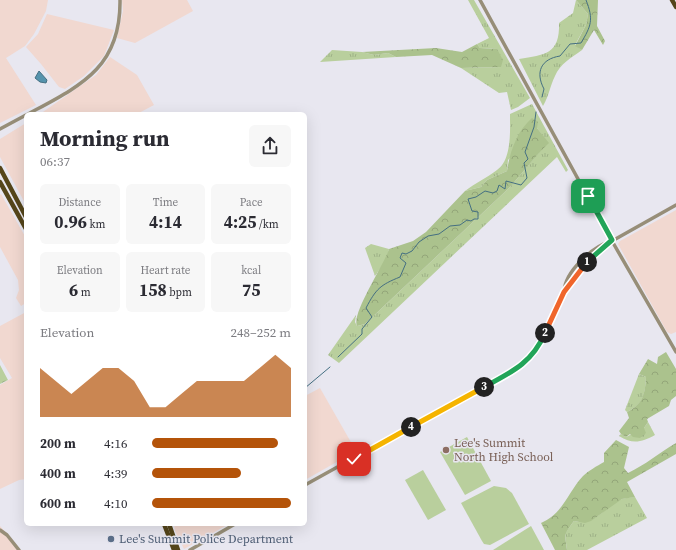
<!DOCTYPE html>
<html lang="en">
<head>
<meta charset="utf-8">
<style>
	:root { --surface:#fff; --page:#f7f7f7; --text:#2b2b33; --muted:#7c7c81; --accent:#b45309 }
	body { margin:0; font-family:"Source Serif 4",serif; background:var(--page); color:var(--text); height:100vh; display:flex; flex-direction:column; font-size:15px; white-space:nowrap }
	* { box-sizing:border-box; margin:0 }
	p { font-size:13px; color:var(--muted) }
	.icon { flex:none; width:22px; height:22px; fill:none; stroke:currentColor; stroke-width:2; stroke-linecap:round; stroke-linejoin:round }
	.map { position:relative; flex:1; overflow:hidden }
	.panel { position:absolute; left:24px; top:112px; width:283px; height:414px; display:flex; flex-direction:column; background:var(--surface); border-radius:6px; box-shadow:0 4px 16px #0002 }
	.panel>* { flex:none }
	.pin { position:absolute; display:grid; place-items:center; width:34px; height:34px; color:#fff; margin:-17px; border-radius:8px; box-shadow:0 2px 6px #0006 }
	.km { position:absolute; width:20px; height:20px; margin:-10px; border-radius:50%; background:#222; color:#fff; font-size:11px; line-height:20px; text-align:center }
	.round { display:grid; place-items:center; flex:none; width:42px; height:42px; border-radius:6px; background:var(--page) }
	.overview { display:flex; align-items:center; justify-content:space-between; height:68px; padding:0 16px }
	h1 { font-size:22px; font-weight:700; line-height:30px }
	.metrics { display:grid; grid-template-columns:repeat(3,1fr); gap:6px; height:68px; padding:4px 16px }
	.metrics div { display:grid; align-content:center; border-radius:6px; background:var(--page); text-align:center }
	.metrics b { font-size:17px; font-weight:700 }
	.metrics small { font-size:11px; font-weight:400 }
	.metrics p { font-size:11px }
	.chart { height:112px; padding:8px 16px }
	.chart p { display:flex; justify-content:space-between }
	.chart svg { width:100%; height:72px; margin-top:4px; fill:var(--accent); opacity:.7 }
	ul { padding:0 16px; list-style:none; font-size:13px }
	li { display:grid; grid-template-columns:64px 48px 1fr; align-items:center; height:30px }
	li i { height:10px; border-radius:5px; background:var(--accent) }
	.map>svg:first-child { display:block }
	.commercial { fill:#f1d8d0 }
	.grass { fill:url(#grass-tufts) }
	.forest { fill:url(#forest-crowns) }
	.park { fill:url(#park-crowns) }
	.pitch { fill:#b9cf9d }
	.water { fill:#5593ad; stroke:#446f82 }
	.lines { fill:none; stroke-linecap:round; stroke-linejoin:round }
	.stream { stroke:#446f82; stroke-width:1 }
	.minor { stroke:#978e78; stroke-width:3.5 }
	.major { stroke:#54451a; stroke-width:4.5 }
	.split-1-casing { stroke:#fff; stroke-width:8 }
	.split-2-casing { stroke:#fff; stroke-width:8 }
	.split-3-casing { stroke:#fff; stroke-width:8 }
	.split-4-casing { stroke:#fff; stroke-width:8 }
	.split-5-casing { stroke:#fff; stroke-width:8 }
	.split-1 { stroke:#22a559; stroke-width:5 }
	.split-2 { stroke:#f0652b; stroke-width:5 }
	.split-3 { stroke:#22a559; stroke-width:5 }
	.split-4 { stroke:#f5b400; stroke-width:5 }
	.split-5 { stroke:#f5b400; stroke-width:5 }
	.education-dot { fill:#8d6e63; stroke:#e8e7f0; stroke-width:1.5 }
	.service-dot { fill:#5c6f8a; stroke:#e8e7f0; stroke-width:1.5 }
	.labels { text-anchor:middle; stroke-width:3; stroke-linejoin:round; paint-order:stroke }
	.education-label { font-size:12px; fill:#785e54; stroke:#e8e7f0; text-anchor:start }
	.service-label { font-size:12px; fill:#4e5e75; stroke:#e8e7f0; text-anchor:start }
</style>
</head>
<body>
<div class="map">
<svg width="676" height="550" viewBox="0 0 676 550">
	<defs>
		<pattern id="grass-tufts" width="24" height="20" patternUnits="userSpaceOnUse"><rect width="24" height="20" fill="#b9cf9d"/><path d="M3 7l-1-3M5 7V3M7 7l1-3M15 17l-1-3M17 17v-4M19 17l1-3" fill="none" stroke="#9eb187"/></pattern>
		<pattern id="forest-crowns" width="20" height="18" patternUnits="userSpaceOnUse"><rect width="20" height="18" fill="#abc28d"/><path d="M2 6a3 3 0 1 1 6 0M12 15a3 3 0 1 1 6 0" fill="none" stroke="#93a679"/></pattern>
		<pattern id="park-crowns" width="20" height="18" patternUnits="userSpaceOnUse"><rect width="20" height="18" fill="#b9cf9d"/><path d="M2 6a3 3 0 1 1 6 0M12 15a3 3 0 1 1 6 0" fill="none" stroke="#9eb187"/></pattern>
	</defs>
	<rect width="100%" height="100%" fill="#e8e7f0"/>
	<g class="commercial">
		<path d="M 0,0 L 48,0 L 46,11 L 34,34 L 25,46 L 6,58 L 36,105 L 0,123 Z"/>
		<path d="M 122,0 L 187,0 L 193,11 L 135,43 L 117,38 L 123,11 Z"/>
		<path d="M 47,14 L 114,30 L 104,56 L 84,76 L 65,89 L 59,87 L 41,64 L 26,47 L 38,34 Z"/>
		<path d="M 110,57 L 137,75 L 154,105 L 137,114 L 40,114 L 96,75 Z"/>
		<path d="M 26,123 L 26,205 L 0,157 L 0,139 Z"/>
		<path d="M 1,194 L 26,238 L 26,303 L 21,306 L 16,298 L 19,290 L 18,280 L 0,247 L 0,195 Z"/>
		<path d="M 676,210 L 676,332 L 671,334 L 667,332 L 618,244 L 620,241 Z"/>
		<path d="M 26,312 L 26,479 L 19,480 L 0,489 L 0,385 L 12,378 L 0,358 L 0,326 Z"/>
		<path d="M 320,388 L 356,451 L 305,480 L 305,396 Z"/>
		<path d="M 174,524 L 229,524 L 184,549 L 175,531 Z"/>
		<path d="M 0,526 L 15,543 L 18,550 L 0,550 Z"/>
	</g>
	<g class="grass">
		<path d="M 468,0 L 474,0 L 530,98 L 518,107 L 511,110 L 507,92 L 499,93 L 461,68 L 501,67 L 497,49 L 480,48 L 477,44 L 489,38 Z"/>
		<path d="M 576,0 L 588,14 L 586,25 L 575,45 L 582,50 C 571,58 560,64 555,76 C 550,86 549,96 543,106 L 519,59 C 545,55 560,54 559,23 L 573,13 Z"/>
		<path d="M 332,50 L 362,52 L 374,55 L 388,53 L 396,57 L 320,62 Z"/>
		<path d="M 532,104 L 568,170 L 566,172 L 557,157 L 339,363 L 328,355 L 356,315 L 355,322 L 357,326 L 365,324 L 509,188 C 523,173 534,157 548,143 L 537,128 L 508,160 L 507,171 L 487,180 L 481,187 L 465,191 C 475,183 487,178 497,170 C 512,160 510,130 510,114 Z"/>
		<path d="M 371,244 L 389,249 L 386,260 L 375,276 L 365,248 Z"/>
		<path d="M 639,374 L 646,377 C 645,395 643,404 627,412 L 625,410 Z"/>
		<path d="M 648,422 L 655,435 C 642,442 633,445 619,436 L 621,434 L 626,437 L 644,428 Z"/>
		<path d="M 635,497 L 647,518 L 587,550 L 567,550 C 565,532 563,536 574,521 C 598,525 603,507 622,499 C 626,498 631,497 635,497 Z"/>
	</g>
	<g class="forest">
		<path d="M 576,0 L 598,0 L 597,26 L 605,41 L 603,45 L 594,30 L 582,50 L 575,46 L 586,25 L 588,14 Z"/>
		<path d="M 477,44 L 480,48 L 497,49 L 503,60 L 501,67 L 461,68 L 432,55 L 396,57 L 388,53 L 374,55 L 362,52 L 436,48 L 462,52 Z"/>
		<path d="M 532,118 L 538,122 L 537,128 L 549,143 C 534,157 523,173 509,188 L 365,324 L 357,326 C 351,314 384,265 389,249 L 413,241 L 426,232 L 465,191 L 481,187 L 487,180 L 507,171 C 510,151 517,131 532,118 Z"/>
		<path d="M 666,352 L 676,369 L 676,396 L 671,400 L 669,406 L 647,419 L 648,422 L 644,428 L 646,433 L 640,438 L 633,437 L 630,434 L 626,437 L 621,434 L 619,431 L 629,418 L 627,412 C 643,404 645,394 646,377 L 639,374 L 648,359 L 657,364 L 658,357 Z"/>
		<path d="M 616,440 L 629,447 L 624,468 L 628,473 C 645,465 659,453 676,443 L 676,454 L 627,482 L 635,497 L 622,499 L 591,521 L 585,523 L 574,521 C 563,536 565,533 567,550 L 555,550 L 541,523 C 563,514 568,492 583,476 C 588,471 597,466 604,462 L 604,453 Z"/>
	</g>
	<path class="park" d="M 0,365 L 8,380 L 0,384 Z"/>
	<g class="pitch">
		<path d="M 467,437 L 491,481 L 465,495 L 440,452 Z"/>
		<path d="M 423,470 L 446,510 L 428,520 L 405,480 Z"/>
		<path d="M 494,486 L 506,488 L 512,493 L 529,524 L 490,545 L 484,544 L 482,541 L 461,503 Z"/>
		<path d="M 531,526 L 544,550 L 493,550 Z"/>
	</g>
	<path class="water" d="M 39,71 L 47,80 L 46,83 L 40,82 L 35,78 Z"/>
	<g class="lines">
		<g class="stream">
			<path d="M 542,97 L 544,89 C 535,72 541,59 560,56 L 570,44 L 581,43 C 591,26 594,20 586,0"/>
			<path d="M 338,357 L 362,334 L 362,329 L 372,317 L 366,308 C 376,289 380,285 400,277 L 406,263 L 400,258 L 402,253 L 406,254 L 412,251 L 419,242 L 428,236 L 439,234 L 450,226 L 460,225 L 467,220 L 471,221 L 474,219 L 478,219 L 478,212 L 472,211 L 468,199 L 476,197 L 485,191 L 493,193 L 497,191 L 499,185 L 505,189 L 506,181 L 521,185 L 527,178 L 524,163 L 528,159 L 525,152 L 534,127 L 536,112"/>
			<path d="M 305,388 L 330,367"/>
		</g>
		<g class="minor">
			<path d="M 480,0 L 612,241 L 676,352"/>
			<path d="M 28,114 C 80,86 121,68 120,0"/>
			<path d="M 0,129 L 26,115"/>
			<path d="M 564,292 L 584,266 L 612,241"/>
			<path d="M 305,485 L 523,364 L 540,344 L 564,292 C 565,271 593,246 612,241 L 676,205"/>
			<path d="M 0,530 L 7,535 L 19,550"/>
			<path d="M 190,550 L 235,524"/>
		</g>
		<g class="major">
			<path d="M 672,0 L 676,7"/>
			<path d="M 0,168 L 26,217"/>
			<path d="M 0,182 L 26,229"/>
			<path d="M 164,524 L 174,550"/>
			<path d="M 169,524 L 178,550"/>
		</g>
	</g>
	<g class="lines">
		<defs>
			<path id="split-1" d="M 587,262 L 612,240 L 588,196"/>
			<path id="split-2" d="M 545,333 L 564,292 L 587,262"/>
			<path id="split-3" d="M 484,387 C 512,372 532,363 545,333"/>
			<path id="split-4" d="M 411,427 L 484,387"/>
			<path id="split-5" d="M 354,459 L 411,427"/>
		</defs>
		<use href="#split-1" class="split-1-casing"/>
		<use href="#split-2" class="split-2-casing"/>
		<use href="#split-3" class="split-3-casing"/>
		<use href="#split-4" class="split-4-casing"/>
		<use href="#split-5" class="split-5-casing"/>
		<use href="#split-1" class="split-1"/>
		<use href="#split-2" class="split-2"/>
		<use href="#split-3" class="split-3"/>
		<use href="#split-4" class="split-4"/>
		<use href="#split-5" class="split-5"/>
	</g>
	<circle class="education-dot" cx="446" cy="450" r="4"/>
	<circle class="service-dot" cx="111" cy="539" r="4"/>
	<g class="labels">
		<g class="education-label">
			<text x="454" y="447">Lee's Summit<tspan x="454" dy="14">North High School</tspan></text>
		</g>
		<g class="service-label">
			<text x="119" y="543">Lee's Summit Police Department</text>
		</g>
	</g>
</svg>
<div class="pin" style="left:588px;top:196px;background:#1e9e55"><svg class="icon" aria-label="arrive" viewBox="0 0 24 24"><path d="M6 21V4h12l-3 4 3 4H6"/></svg></div>
<div class="pin" style="left:354px;top:459px;background:#d93025"><svg class="icon" aria-label="check" viewBox="0 0 24 24"><path d="M5 12l5 5 9-10"/></svg></div>
<b class="km" style="left:587px;top:262px">1</b>
<b class="km" style="left:545px;top:333px">2</b>
<b class="km" style="left:484px;top:387px">3</b>
<b class="km" style="left:411px;top:427px">4</b>
<section class="panel">
<div class="overview"><div><h1>Morning run</h1><p>06:37</p></div><a class="round"><svg class="icon" aria-label="share" viewBox="0 0 24 24"><path d="M12 15V3M7 8l5-5 5 5M5 13v7h14v-7"/></svg></a></div>
<div class="metrics">
<div><p>Distance</p><b>0.96<small> km</small></b></div>
<div><p>Time</p><b>4:14</b></div>
<div><p>Pace</p><b>4:25<small> /km</small></b></div>
</div>
<div class="metrics">
<div><p>Elevation</p><b>6<small> m</small></b></div>
<div><p>Heart rate</p><b>158<small> bpm</small></b></div>
<div><p>kcal</p><b>75</b></div>
</div>
<div class="chart"><p><span>Elevation</span>248–252 m</p>
<svg viewBox="0 0 160 44" preserveAspectRatio="none"><path d="M0 44V14L10 22L20 30L30 22L40 14L50 14L60 22L70 38L80 38L90 30L100 22L110 22L120 22L130 22L140 14L150 6L160 14V44z"/></svg>
</div>
<ul>
<li><b>200 m</b>4:16<i style="width:91%"></i></li>
<li><b>400 m</b>4:39<i style="width:64%"></i></li>
<li><b>600 m</b>4:10<i style="width:100%"></i></li>
</ul>
</section>
</div>
</body>
</html>
